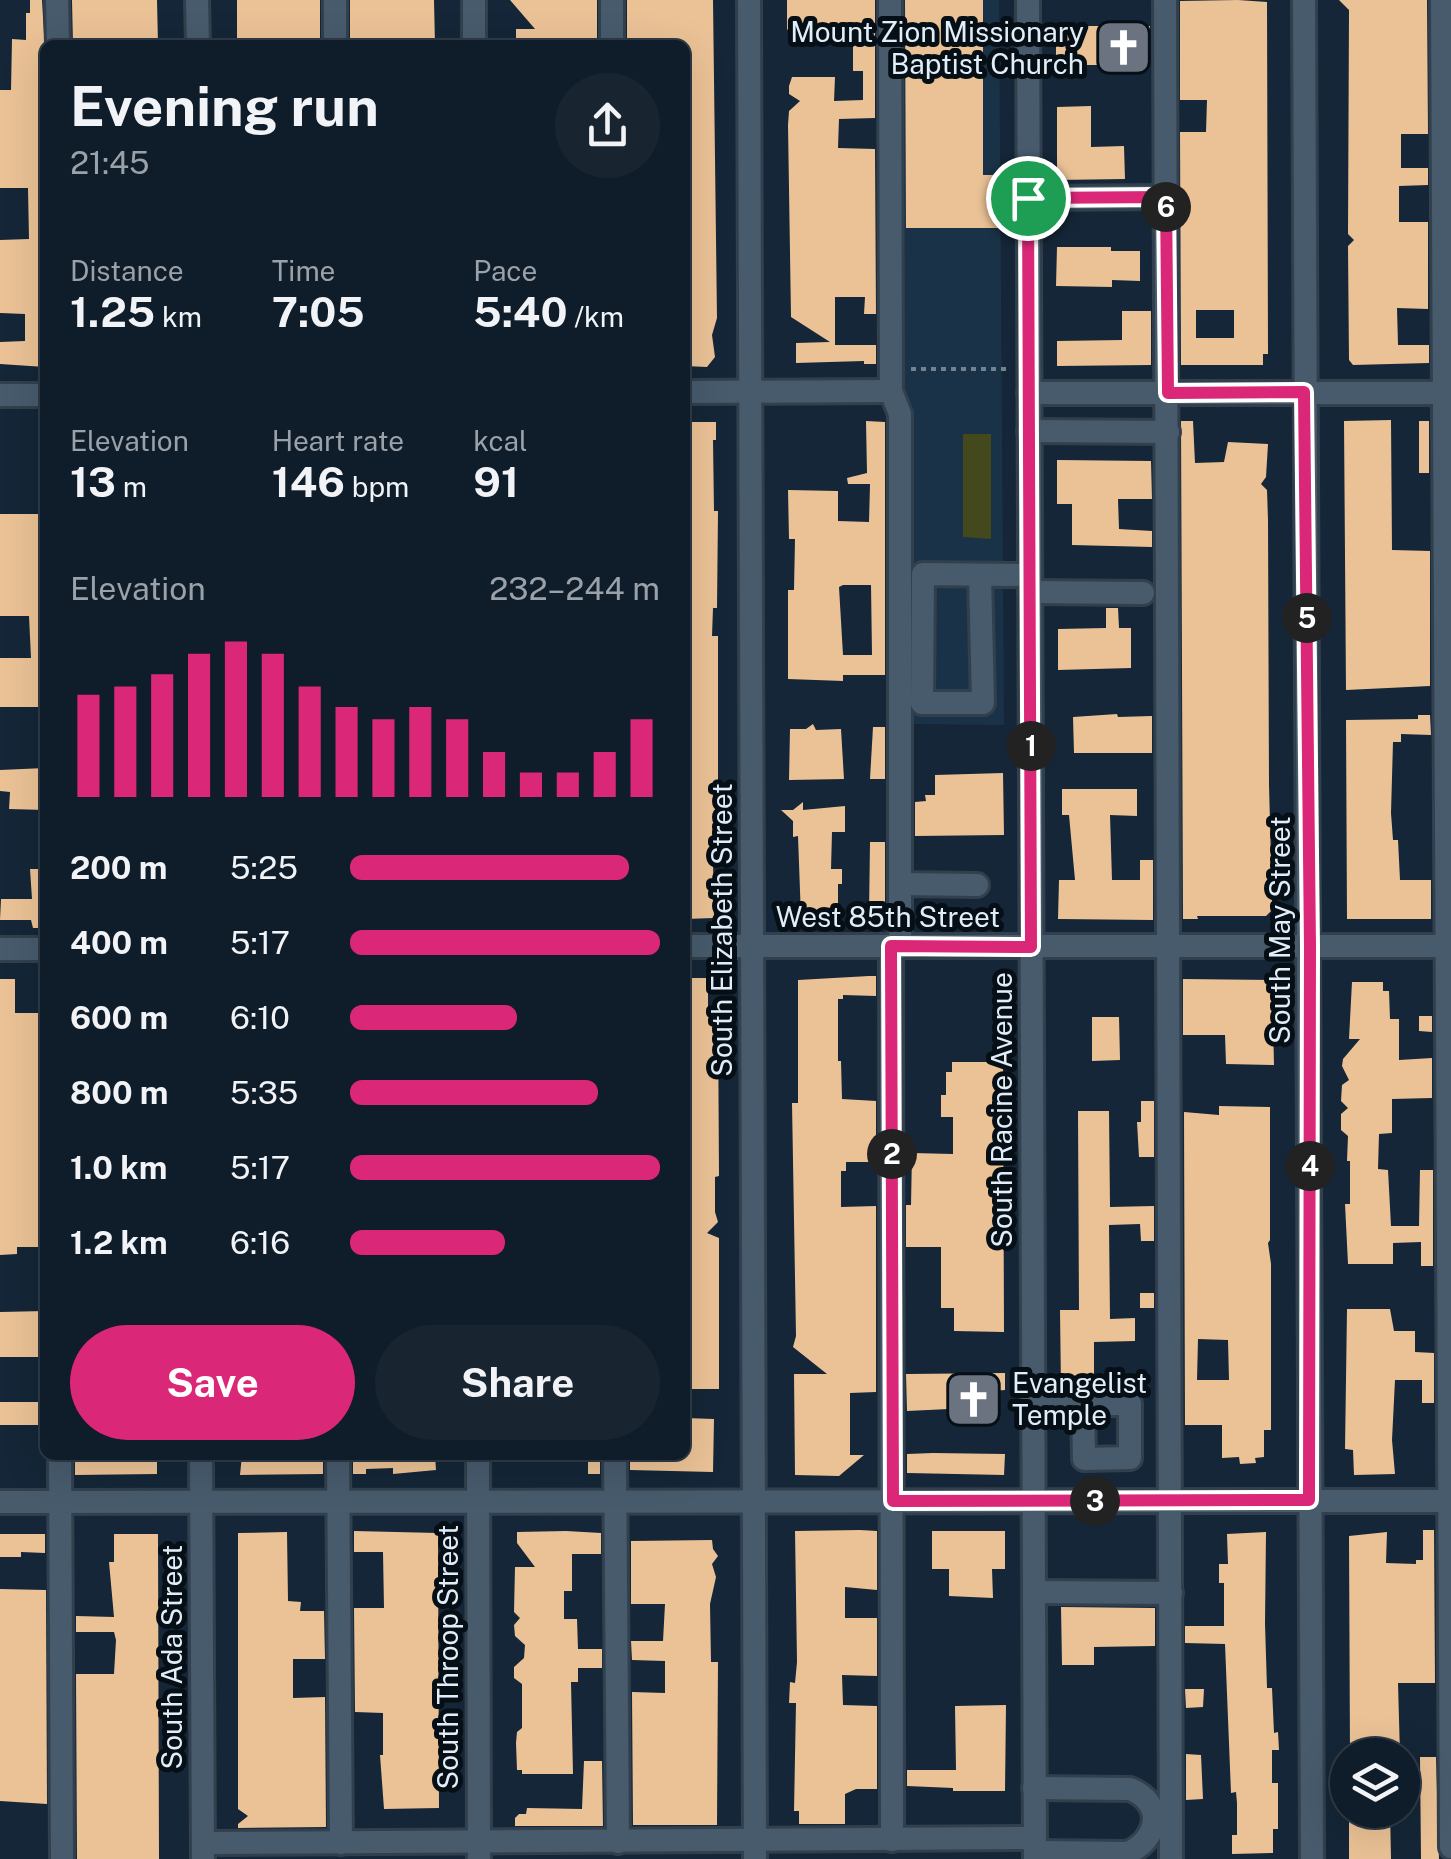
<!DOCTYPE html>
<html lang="en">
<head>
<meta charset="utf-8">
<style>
	:root { --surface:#0f1c29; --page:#182531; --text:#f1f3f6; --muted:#9ba1a8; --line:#2f3a46; --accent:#db2777 }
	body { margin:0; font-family:"Public Sans",sans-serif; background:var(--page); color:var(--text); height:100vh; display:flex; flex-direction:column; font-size:38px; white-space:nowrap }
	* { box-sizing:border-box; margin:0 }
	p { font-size:32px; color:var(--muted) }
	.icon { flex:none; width:55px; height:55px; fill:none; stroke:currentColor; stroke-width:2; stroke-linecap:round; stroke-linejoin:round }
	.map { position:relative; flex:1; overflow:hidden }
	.details { position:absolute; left:40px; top:40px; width:650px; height:1420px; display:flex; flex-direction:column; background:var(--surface); border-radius:15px; box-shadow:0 10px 40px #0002,0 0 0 2px var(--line) }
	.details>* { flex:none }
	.controls { position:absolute; left:1330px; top:1738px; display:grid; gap:20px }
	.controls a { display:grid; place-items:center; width:90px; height:90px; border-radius:50%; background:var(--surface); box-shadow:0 10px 40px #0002,0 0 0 2px var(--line); font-size:50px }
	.pin { position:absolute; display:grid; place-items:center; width:85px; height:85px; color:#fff; margin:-42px; border:5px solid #fff; border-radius:50%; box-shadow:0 2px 10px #0007 }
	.km { position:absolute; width:50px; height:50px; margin:-25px; border-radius:50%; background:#222; color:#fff; font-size:28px; line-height:50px; text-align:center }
	.round { display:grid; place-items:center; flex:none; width:105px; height:105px; border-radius:52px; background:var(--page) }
	.head { display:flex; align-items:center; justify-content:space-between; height:170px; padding:0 30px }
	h1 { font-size:55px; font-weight:700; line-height:75px }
	.metrics { display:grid; grid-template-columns:repeat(3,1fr); gap:15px; height:170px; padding:10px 30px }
	.metrics div { display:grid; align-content:center }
	.metrics b { font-size:42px; font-weight:700 }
	.metrics small { font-size:28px; font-weight:400 }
	.metrics p { font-size:28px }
	.chart { height:280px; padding:20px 30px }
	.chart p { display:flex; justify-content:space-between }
	.chart svg { width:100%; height:180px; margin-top:10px; stroke:var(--accent); stroke-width:6 }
	.primary-button { display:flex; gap:20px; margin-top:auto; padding:20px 30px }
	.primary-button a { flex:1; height:115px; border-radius:60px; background:var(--accent); color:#fff; font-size:40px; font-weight:700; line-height:115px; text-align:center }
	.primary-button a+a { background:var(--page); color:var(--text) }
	ul { padding:0 30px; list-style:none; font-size:32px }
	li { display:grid; grid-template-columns:160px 120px 1fr; align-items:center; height:75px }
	li i { height:25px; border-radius:12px; background:var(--accent) }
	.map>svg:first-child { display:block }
	.built { fill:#1a3247 }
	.green { fill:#43481d }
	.building { fill:#ebc296; fill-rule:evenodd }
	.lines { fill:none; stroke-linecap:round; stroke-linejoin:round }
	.minor-casing { stroke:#32404d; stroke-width:28 }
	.path { stroke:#738290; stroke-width:4; stroke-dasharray:5 5; stroke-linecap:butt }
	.minor { stroke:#475b6d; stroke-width:22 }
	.route-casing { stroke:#fff; stroke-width:20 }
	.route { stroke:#db2777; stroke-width:12 }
	.labels { text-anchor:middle; stroke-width:10; stroke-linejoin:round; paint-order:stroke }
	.poi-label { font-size:28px; fill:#e1edf8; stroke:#070f16; text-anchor:end }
	.street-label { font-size:28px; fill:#e1edf8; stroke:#070f16 }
</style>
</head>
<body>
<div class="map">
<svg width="1451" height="1859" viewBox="0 0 1451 1859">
	<rect width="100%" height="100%" fill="#142637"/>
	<path class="built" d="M 897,0 L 999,0 L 1004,725 L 911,724 L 898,380 Z"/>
	<path class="green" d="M 963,434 L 991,434 L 991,539 L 963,537 Z"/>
	<g class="building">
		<path d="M 30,0 L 42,0 L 45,52 L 45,367 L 0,364 L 0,342 L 25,341 L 25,314 L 0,313 L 0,240 L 29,239 L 28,188 L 0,188 L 0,90 L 11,90 L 12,39 L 26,40 L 26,13 L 30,13 Z"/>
		<path d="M 72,0 L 157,0 L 158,45 L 73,45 Z"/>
		<rect x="237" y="0" width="83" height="45"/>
		<path d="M 350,0 L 434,0 L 435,45 L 350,45 Z"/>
		<path d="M 510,0 L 597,0 L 597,45 L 516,45 L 516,29 L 535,29 Z"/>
		<path d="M 627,0 L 713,0 L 717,318 L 712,335 L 715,357 L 707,367 L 685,366 L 685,45 L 627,45 Z"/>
		<path d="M 787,0 L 875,0 L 875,118 L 839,119 L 838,148 L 875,149 L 876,314 L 864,314 L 865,297 L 835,297 L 835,345 L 876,345 L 876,364 L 864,364 L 864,361 L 796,363 L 796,343 L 830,342 L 791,317 L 788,125 L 789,111 L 800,101 L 789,94 L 789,86 L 792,77 L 835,77 L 834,101 L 863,100 L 863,71 L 853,71 L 853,36 L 796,38 L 787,29 Z"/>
		<path d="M 905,0 L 983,0 L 983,175 L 998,175 L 998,228 L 906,228 Z"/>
		<path d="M 1238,0 L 1267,2 L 1268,354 L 1263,354 L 1263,365 L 1181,365 L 1180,132 L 1206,132 L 1207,100 L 1180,100 L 1180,1 ZM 1196,310 L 1234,310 L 1234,338 L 1196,338 Z"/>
		<path d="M 1339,0 L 1427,0 L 1428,134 L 1401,134 L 1401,168 L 1428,168 L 1428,185 L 1399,186 L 1399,222 L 1428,222 L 1428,309 L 1397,308 L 1398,345 L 1429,345 L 1429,363 L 1353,365 L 1349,360 L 1348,246 L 1354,240 L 1348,234 L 1349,10 Z"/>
		<path d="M 1056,26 L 1150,26 L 1150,53 L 1106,52 L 1105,65 L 1056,65 Z"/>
		<path d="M 1091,106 L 1091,147 L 1124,146 L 1125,179 L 1057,180 L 1057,107 Z"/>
		<path d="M 1057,247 L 1111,247 L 1111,251 L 1140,251 L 1140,281 L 1112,280 L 1112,287 L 1056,286 Z"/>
		<path d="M 1122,311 L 1151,311 L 1151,365 L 1057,366 L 1057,341 L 1122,340 Z"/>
		<path d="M 1391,420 L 1392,550 L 1430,551 L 1430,686 L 1346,690 L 1344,421 Z"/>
		<path d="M 866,421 L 885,422 L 885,675 L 843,675 L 843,681 L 788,679 L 788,590 L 794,590 L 795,539 L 789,539 L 788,490 L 838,491 L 838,521 L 869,522 L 870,484 L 848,484 L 847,478 L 867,473 ZM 843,585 L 871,585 L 872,655 L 843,655 L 839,587 Z"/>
		<path d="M 1181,421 L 1193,421 L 1195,463 L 1224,462 L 1228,442 L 1268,444 L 1266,477 L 1261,484 L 1267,490 L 1268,520 L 1269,785 L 1272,900 L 1272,910 L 1266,916 L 1197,916 L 1198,919 L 1183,919 Z"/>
		<rect x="1419" y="421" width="10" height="52"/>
		<path d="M 685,422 L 716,422 L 716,440 L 713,440 L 714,511 L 718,511 L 717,608 L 713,608 L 712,636 L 718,636 L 718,808 L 717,859 L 713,859 L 714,918 L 685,919 Z"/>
		<path d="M 1057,460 L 1151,461 L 1152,499 L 1118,499 L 1119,529 L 1152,531 L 1152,547 L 1072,545 L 1072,504 L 1057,504 Z"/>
		<path d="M 0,514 L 45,514 L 45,707 L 0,707 L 0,658 L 31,658 L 29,616 L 0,616 Z"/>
		<path d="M 1106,608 L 1118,608 L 1119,628 L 1131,628 L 1131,668 L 1058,670 L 1058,629 L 1106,628 Z"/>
		<path d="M 1117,714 L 1118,717 L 1152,716 L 1152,753 L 1074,753 L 1073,717 Z"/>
		<path d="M 1418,715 L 1430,715 L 1431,735 L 1401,734 L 1401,742 L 1393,742 L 1391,813 L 1393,840 L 1398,840 L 1400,880 L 1431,880 L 1431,919 L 1347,919 L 1346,720 L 1418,719 Z"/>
		<path d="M 813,724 L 816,730 L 841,729 L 844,779 L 789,780 L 790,729 L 806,729 Z"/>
		<path d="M 873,727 L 885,727 L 885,779 L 870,779 Z"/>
		<path d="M 45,768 L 45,810 L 9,809 L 10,792 L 0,791 L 0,770 Z"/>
		<path d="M 1003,773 L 1004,835 L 915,836 L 915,802 L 926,801 L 925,795 L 935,795 L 935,775 Z"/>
		<path d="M 1062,789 L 1137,789 L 1137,816 L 1110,815 L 1112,880 L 1140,880 L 1140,860 L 1153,860 L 1153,920 L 1058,919 L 1059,880 L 1075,880 L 1069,815 L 1062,815 Z"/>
		<path d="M 803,802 L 803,810 L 845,806 L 845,832 L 832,832 L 831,869 L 842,869 L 842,884 L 838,884 L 838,918 L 801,918 L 798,836 L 793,837 L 793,821 L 781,810 L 793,810 Z"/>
		<path d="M 870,842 L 885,842 L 885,915 L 869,916 Z"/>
		<path d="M 30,869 L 45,869 L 45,928 L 33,928 L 31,920 L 0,920 L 1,899 L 32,899 Z"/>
		<path d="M 869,976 L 876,976 L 876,996 L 843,995 L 843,999 L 838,999 L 838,1061 L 841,1061 L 842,1099 L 876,1101 L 876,1162 L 846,1162 L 846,1171 L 841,1171 L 841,1207 L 876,1206 L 876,1392 L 850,1393 L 850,1455 L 864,1455 L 839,1476 L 795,1475 L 794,1374 L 827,1374 L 793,1347 L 796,1336 L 792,1103 L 798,1103 L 798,980 Z"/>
		<path d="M 685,978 L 708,978 L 708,1010 L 718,1010 L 719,1176 L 715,1177 L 715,1212 L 718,1222 L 707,1233 L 719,1238 L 719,1389 L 685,1389 Z"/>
		<path d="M 0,979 L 15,979 L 15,1013 L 45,1013 L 45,1247 L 17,1247 L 17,1254 L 0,1255 Z"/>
		<path d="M 1183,979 L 1272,980 L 1274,1065 L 1226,1064 L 1225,1035 L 1183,1035 Z"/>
		<path d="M 1352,982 L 1383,982 L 1383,991 L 1389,991 L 1390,1019 L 1399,1019 L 1399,1060 L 1432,1058 L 1432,1098 L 1392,1099 L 1392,1133 L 1379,1134 L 1378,1169 L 1388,1170 L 1391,1226 L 1419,1226 L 1420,1170 L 1433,1170 L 1433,1266 L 1421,1266 L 1421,1242 L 1393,1243 L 1393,1264 L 1348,1264 L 1345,1204 L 1350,1204 L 1350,1161 L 1347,1161 L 1348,1136 L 1341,1130 L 1341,1114 L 1348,1108 L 1341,1101 L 1342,1085 L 1349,1080 L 1342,1066 L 1343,1059 L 1360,1039 L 1349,1039 Z"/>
		<path d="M 1419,1016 L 1432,1016 L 1432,1032 L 1419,1031 Z"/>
		<path d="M 1092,1017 L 1119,1017 L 1120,1060 L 1092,1061 Z"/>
		<path d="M 952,1062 L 1003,1062 L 1004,1332 L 954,1331 L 954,1308 L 941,1308 L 941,1247 L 906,1247 L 906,1205 L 911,1205 L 912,1153 L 953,1154 L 953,1117 L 941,1117 L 941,1095 L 946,1095 L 946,1072 L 952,1072 Z"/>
		<path d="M 1141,1101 L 1154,1101 L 1154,1157 L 1139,1157 L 1137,1122 L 1141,1122 Z"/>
		<path d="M 1219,1106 L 1270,1107 L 1270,1240 L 1268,1243 L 1271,1264 L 1271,1430 L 1264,1430 L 1264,1457 L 1255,1458 L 1256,1463 L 1240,1464 L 1239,1457 L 1222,1458 L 1222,1425 L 1185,1425 L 1184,1112 L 1219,1115 ZM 1198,1339 L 1228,1340 L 1229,1380 L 1197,1380 Z"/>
		<path d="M 1078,1111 L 1109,1111 L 1110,1207 L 1154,1206 L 1154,1241 L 1141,1241 L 1140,1224 L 1109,1225 L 1110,1319 L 1135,1318 L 1135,1341 L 1094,1342 L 1094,1388 L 1061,1389 L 1060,1310 L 1079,1310 Z"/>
		<rect x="1140" y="1293" width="14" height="15"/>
		<path d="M 1347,1309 L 1390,1309 L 1394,1331 L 1415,1331 L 1415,1352 L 1434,1353 L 1434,1403 L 1422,1403 L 1422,1380 L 1395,1380 L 1392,1440 L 1395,1474 L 1354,1475 L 1353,1450 L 1345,1449 Z"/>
		<path d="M 45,1311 L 45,1357 L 0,1357 L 0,1312 Z"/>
		<path d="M 1005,1373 L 1005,1390 L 992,1391 L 992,1413 L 949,1414 L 949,1409 L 907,1411 L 906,1374 Z"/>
		<rect x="0" y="1402" width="45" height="23"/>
		<path d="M 685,1418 L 714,1419 L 713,1472 L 630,1470 L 630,1455 L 685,1455 Z"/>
		<path d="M 933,1453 L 1005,1454 L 1004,1475 L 907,1473 L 907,1454 Z"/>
		<path d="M 108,1455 L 157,1455 L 157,1474 L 75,1475 L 75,1456 L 108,1458 Z"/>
		<path d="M 242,1455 L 323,1455 L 323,1474 L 240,1475 Z"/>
		<path d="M 353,1455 L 435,1455 L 436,1470 L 393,1474 L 393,1468 L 366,1469 L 366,1474 L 353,1474 Z"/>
		<rect x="588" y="1455" width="12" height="19"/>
		<path d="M 860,1530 L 877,1531 L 877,1590 L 845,1587 L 845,1618 L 877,1618 L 877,1676 L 842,1675 L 843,1705 L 877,1706 L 877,1789 L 856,1789 L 845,1794 L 845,1824 L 799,1824 L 799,1811 L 794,1811 L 796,1703 L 789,1703 L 790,1682 L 795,1683 L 797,1662 L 795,1531 Z"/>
		<path d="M 1423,1530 L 1434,1530 L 1435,1683 L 1398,1683 L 1400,1755 L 1350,1755 L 1349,1536 L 1387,1532 L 1386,1563 L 1416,1564 L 1416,1560 L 1423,1560 Z"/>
		<path d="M 354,1531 L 438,1533 L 439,1808 L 384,1809 L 380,1755 L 383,1755 L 383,1713 L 355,1712 L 354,1608 L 384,1608 L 383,1552 L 354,1552 Z"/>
		<path d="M 566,1531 L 601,1533 L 601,1554 L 572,1554 L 572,1591 L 564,1591 L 564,1619 L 577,1619 L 578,1649 L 602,1649 L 602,1668 L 578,1668 L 578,1682 L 571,1682 L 573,1774 L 522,1774 L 522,1770 L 517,1770 L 516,1743 L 517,1732 L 522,1728 L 522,1684 L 514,1678 L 514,1667 L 524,1658 L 525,1645 L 515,1636 L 514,1625 L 520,1618 L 514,1612 L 515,1567 L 535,1567 L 517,1543 L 517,1532 Z"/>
		<path d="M 932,1531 L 1005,1531 L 1005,1569 L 992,1569 L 993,1598 L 949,1596 L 949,1569 L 932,1569 Z"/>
		<path d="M 287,1532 L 288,1601 L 301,1602 L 300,1611 L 324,1611 L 325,1659 L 293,1659 L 293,1698 L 325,1697 L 326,1827 L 238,1828 L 238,1824 L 248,1816 L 238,1809 L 238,1533 Z"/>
		<path d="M 1266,1532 L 1265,1624 L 1267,1688 L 1272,1688 L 1274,1733 L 1278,1732 L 1279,1750 L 1272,1750 L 1272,1783 L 1278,1783 L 1278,1829 L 1273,1829 L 1273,1853 L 1232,1854 L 1232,1835 L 1237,1835 L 1237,1803 L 1236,1792 L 1231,1793 L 1225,1644 L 1185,1643 L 1185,1626 L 1224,1626 L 1224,1583 L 1219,1583 L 1219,1564 L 1228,1564 L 1227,1534 Z"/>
		<path d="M 0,1534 L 45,1534 L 45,1553 L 21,1552 L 21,1557 L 0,1557 Z"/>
		<path d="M 114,1534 L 158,1534 L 159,1859 L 77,1859 L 76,1674 L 114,1674 L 116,1640 L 114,1632 L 76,1632 L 76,1616 L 114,1617 L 109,1562 L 114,1562 Z"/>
		<path d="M 712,1540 L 713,1549 L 718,1556 L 712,1564 L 716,1577 L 710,1604 L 711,1662 L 718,1662 L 717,1825 L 633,1825 L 632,1692 L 665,1693 L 665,1661 L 632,1660 L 631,1641 L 663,1641 L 665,1604 L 631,1604 L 631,1541 Z"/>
		<path d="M 0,1589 L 46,1590 L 47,1804 L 0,1801 Z"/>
		<path d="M 1061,1607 L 1155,1608 L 1155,1646 L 1094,1647 L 1094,1665 L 1062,1665 Z"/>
		<path d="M 1185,1689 L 1204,1689 L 1203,1707 L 1186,1708 Z"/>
		<path d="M 1006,1705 L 1005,1791 L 953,1791 L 953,1788 L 907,1786 L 907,1770 L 956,1770 L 955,1706 Z"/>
		<path d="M 1186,1754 L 1201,1755 L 1203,1799 L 1186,1800 Z"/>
		<path d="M 1420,1757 L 1436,1757 L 1439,1859 L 1421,1859 Z"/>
		<path d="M 584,1761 L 602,1761 L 603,1826 L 515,1826 L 515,1818 L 519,1814 L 526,1814 L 527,1808 L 582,1809 Z"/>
		<path d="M 1349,1810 L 1390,1810 L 1391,1859 L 1349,1859 Z"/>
	</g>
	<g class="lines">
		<defs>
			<g id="minor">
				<path d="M 57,0 L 58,45"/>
				<path d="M 197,0 L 198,45"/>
				<path d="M 335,0 L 335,45"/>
				<path d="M 474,0 L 474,45"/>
				<path d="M 612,0 L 612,45"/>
				<path d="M 749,0 L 755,1859"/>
				<path d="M 890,0 L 891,391 L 900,414 L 900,947"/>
				<path d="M 1028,0 L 1035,1859"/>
				<path d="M 1165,0 L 1171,1859"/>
				<path d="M 1304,0 L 1312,1859"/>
				<path d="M 1442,0 L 1451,1847"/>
				<path d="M 1029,198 L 1166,197"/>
				<path d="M 685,392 L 891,391"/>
				<path d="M 1029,393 L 1451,393"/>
				<path d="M 0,395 L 45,395"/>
				<path d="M 1029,431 L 1168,432"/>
				<path d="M 980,575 L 983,703 L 922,703 L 923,574 L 1030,575"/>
				<path d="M 1030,592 L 1143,593"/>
				<path d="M 900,884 L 977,885"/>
				<path d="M 685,946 L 1451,946"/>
				<path d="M 891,946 L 892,1840"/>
				<path d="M 0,949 L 45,949"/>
				<path d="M 1033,1404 L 1130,1404 L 1130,1458 L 1084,1459 L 1083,1404"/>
				<path d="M 60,1455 L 62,1859"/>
				<path d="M 201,1455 L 203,1859"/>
				<path d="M 338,1455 L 341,1843"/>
				<path d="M 478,1455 L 479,1859"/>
				<path d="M 615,1455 L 618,1842"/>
				<path d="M 0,1502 L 1451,1501"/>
				<path d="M 1034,1592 L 1171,1593"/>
				<path d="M 1034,1788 L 1130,1789 C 1165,1803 1159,1839 1128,1853 L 1035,1852"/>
				<path d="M 203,1843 L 1035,1838"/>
			</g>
		</defs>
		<use href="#minor" class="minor-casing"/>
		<path class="path" d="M 911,369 L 1011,369"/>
		<use href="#minor" class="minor"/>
	</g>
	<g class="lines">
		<defs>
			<path id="route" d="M 1166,197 L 1168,393 L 1304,392 L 1310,946 L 1309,1500 L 893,1501 L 891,946 L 1031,947 L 1028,198 Z"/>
		</defs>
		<use href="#route" class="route-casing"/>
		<use href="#route" class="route"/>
	</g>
	<defs>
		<symbol id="church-square" viewBox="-11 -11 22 22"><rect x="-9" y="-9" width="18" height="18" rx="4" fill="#6b7280" stroke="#070f16"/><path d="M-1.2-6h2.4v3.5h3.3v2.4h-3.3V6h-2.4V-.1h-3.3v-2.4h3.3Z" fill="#fff"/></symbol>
	</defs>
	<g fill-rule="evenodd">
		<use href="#church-square" x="1092" y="16" width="63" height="63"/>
		<use href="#church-square" x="942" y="1368" width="63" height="63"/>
	</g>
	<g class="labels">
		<g class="poi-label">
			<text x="1084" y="42">Mount Zion Missionary<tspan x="1084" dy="32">Baptist Church</tspan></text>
			<text x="1012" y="1393" text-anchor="start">Evangelist<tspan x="1012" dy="32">Temple</tspan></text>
		</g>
		<g class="street-label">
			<text x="888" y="927">West 85th Street</text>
			<text transform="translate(722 930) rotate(-90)" y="10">South Elizabeth Street</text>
			<text transform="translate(1280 930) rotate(-90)" y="10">South May Street</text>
			<text transform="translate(1002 1110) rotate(-90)" y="10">South Racine Avenue</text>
			<text transform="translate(172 1657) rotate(-90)" y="10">South Ada Street</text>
			<text transform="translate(448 1657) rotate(-90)" y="10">South Throop Street</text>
		</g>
	</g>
</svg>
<div class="controls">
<a><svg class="icon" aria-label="layers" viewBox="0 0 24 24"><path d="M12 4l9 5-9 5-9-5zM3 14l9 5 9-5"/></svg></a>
</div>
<div class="pin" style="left:1028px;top:198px;background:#1e9e55"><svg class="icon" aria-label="arrive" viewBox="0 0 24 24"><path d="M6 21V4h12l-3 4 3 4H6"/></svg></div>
<b class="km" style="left:1031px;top:746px">1</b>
<b class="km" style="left:892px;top:1154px">2</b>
<b class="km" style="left:1095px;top:1501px">3</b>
<b class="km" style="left:1310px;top:1166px">4</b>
<b class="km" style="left:1307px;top:618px">5</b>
<b class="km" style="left:1166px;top:207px">6</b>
<section class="details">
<div class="head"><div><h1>Evening run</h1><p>21:45</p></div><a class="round"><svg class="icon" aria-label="share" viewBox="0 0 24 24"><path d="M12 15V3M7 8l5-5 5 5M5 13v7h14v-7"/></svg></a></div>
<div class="metrics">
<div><p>Distance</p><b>1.25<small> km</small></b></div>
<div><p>Time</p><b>7:05</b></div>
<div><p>Pace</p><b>5:40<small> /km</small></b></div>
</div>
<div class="metrics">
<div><p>Elevation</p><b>13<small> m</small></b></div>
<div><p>Heart rate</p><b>146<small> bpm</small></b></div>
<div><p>kcal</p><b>91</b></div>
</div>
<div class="chart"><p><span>Elevation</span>232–244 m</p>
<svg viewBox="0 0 160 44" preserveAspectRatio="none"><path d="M5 44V19M15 44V17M25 44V14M35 44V9M45 44V6M55 44V9M65 44V17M75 44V22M85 44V25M95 44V22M105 44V25M115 44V33M125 44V38M135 44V38M145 44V33M155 44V25"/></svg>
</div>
<ul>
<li><b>200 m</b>5:25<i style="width:90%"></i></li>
<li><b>400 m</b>5:17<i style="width:100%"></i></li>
<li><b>600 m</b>6:10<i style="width:54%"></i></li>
<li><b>800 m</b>5:35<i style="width:80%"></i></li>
<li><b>1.0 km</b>5:17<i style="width:100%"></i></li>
<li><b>1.2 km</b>6:16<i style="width:50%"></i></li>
</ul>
<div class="primary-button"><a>Save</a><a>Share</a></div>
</section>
</div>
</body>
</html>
